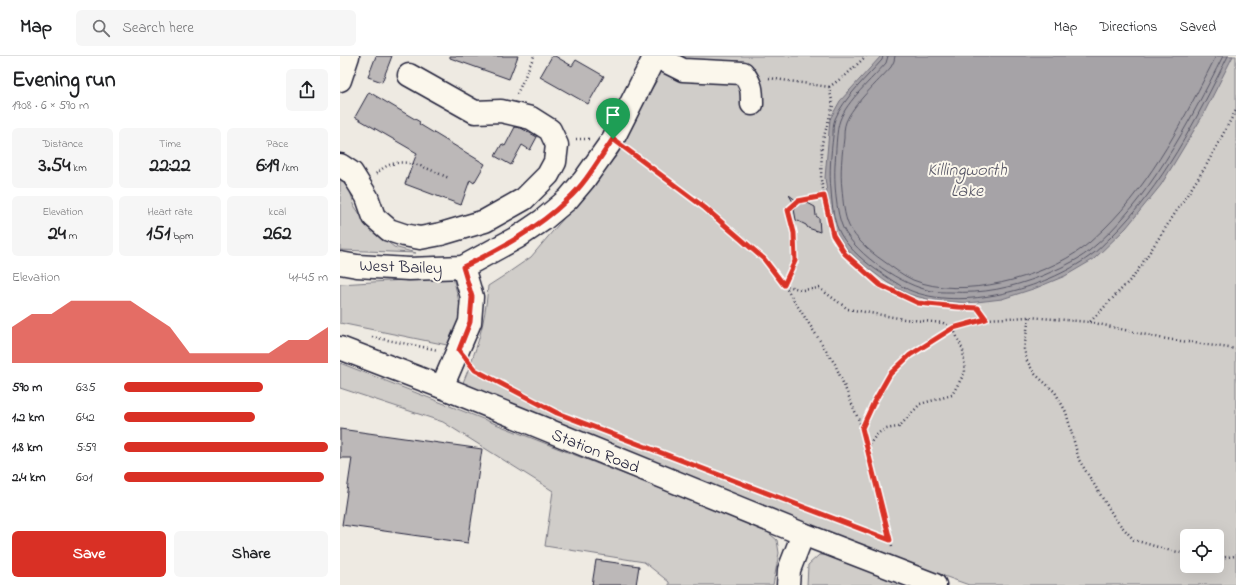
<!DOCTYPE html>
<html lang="en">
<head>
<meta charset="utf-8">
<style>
	:root { --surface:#fff; --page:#f6f6f6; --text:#202124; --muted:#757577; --line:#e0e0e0; --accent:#d93025 }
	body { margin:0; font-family:"Indie Flower",sans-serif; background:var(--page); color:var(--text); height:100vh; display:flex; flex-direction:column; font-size:15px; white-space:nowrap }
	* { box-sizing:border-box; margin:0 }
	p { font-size:13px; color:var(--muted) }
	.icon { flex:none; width:22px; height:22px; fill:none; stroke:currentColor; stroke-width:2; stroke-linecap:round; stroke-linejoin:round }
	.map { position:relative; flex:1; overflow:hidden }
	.sheet { display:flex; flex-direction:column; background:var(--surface); width:340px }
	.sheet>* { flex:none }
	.fabs { position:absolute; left:840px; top:473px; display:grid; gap:8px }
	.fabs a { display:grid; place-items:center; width:44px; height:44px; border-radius:6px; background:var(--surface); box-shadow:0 4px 16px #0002; font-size:20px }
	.pin { position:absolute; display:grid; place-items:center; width:34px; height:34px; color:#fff; margin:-41px -17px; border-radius:50% 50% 50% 0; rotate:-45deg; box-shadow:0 0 4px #0007 }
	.pin .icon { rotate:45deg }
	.round { display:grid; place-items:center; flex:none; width:42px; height:42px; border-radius:6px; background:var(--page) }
	.overview { display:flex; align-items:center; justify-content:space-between; height:68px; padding:0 12px }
	h1 { font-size:22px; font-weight:800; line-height:30px }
	.stats { display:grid; grid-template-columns:repeat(3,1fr); gap:6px; height:68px; padding:4px 12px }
	.stats div { display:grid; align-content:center; border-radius:6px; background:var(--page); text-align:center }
	.stats b { font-size:20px; font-weight:800 }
	.stats small { font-size:11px; font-weight:400 }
	.stats p { font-size:11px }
	.chart { height:112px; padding:8px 12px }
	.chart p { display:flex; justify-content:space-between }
	.chart svg { width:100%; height:72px; margin-top:4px; fill:var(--accent); opacity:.7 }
	.primary-button { display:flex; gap:8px; margin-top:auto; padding:8px 12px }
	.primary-button a { flex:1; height:46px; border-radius:6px; background:var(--accent); color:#fff; font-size:16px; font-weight:800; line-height:46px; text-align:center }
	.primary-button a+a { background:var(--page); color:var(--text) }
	ul { padding:0 12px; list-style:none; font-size:13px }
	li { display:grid; grid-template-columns:64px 48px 1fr; align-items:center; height:30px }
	li i { height:10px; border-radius:5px; background:var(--accent) }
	header { display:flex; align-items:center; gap:24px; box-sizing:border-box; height:56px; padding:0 20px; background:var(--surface); border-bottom:1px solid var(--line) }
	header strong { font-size:19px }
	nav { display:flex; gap:22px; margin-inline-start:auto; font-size:14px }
	.search { width:280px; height:36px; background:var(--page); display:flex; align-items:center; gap:10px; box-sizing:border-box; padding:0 14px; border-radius:6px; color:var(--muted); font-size:15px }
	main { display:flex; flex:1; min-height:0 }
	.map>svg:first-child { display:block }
	.green { fill:#d0cdc9; stroke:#797882; fill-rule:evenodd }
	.water { fill:#a6a3a7; stroke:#716f7c }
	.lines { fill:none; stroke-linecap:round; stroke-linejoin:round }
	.shore { stroke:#575666; stroke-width:1 }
	.building { fill:#bcb8b8; stroke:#22223b }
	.minor-casing { stroke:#22223b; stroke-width:25 }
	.major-casing { stroke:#22223b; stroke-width:25 }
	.path { stroke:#22223b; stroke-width:2.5; stroke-dasharray:1 3; stroke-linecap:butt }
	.minor { stroke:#fbf7ec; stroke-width:22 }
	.major { stroke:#fbf7ec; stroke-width:22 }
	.route-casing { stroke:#fff; stroke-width:8 }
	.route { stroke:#d93025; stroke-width:5 }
	.labels { text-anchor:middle; stroke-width:4; stroke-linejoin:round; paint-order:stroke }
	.street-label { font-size:17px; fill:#22223b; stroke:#fbf7ec }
	.water-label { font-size:18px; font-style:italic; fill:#575666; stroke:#fbf7ec }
</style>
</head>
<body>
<header>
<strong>Map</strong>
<div class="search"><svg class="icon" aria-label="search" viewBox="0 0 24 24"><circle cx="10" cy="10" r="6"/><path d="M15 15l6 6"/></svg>Search here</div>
<nav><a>Map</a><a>Directions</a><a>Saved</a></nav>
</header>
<main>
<section class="sheet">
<div class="overview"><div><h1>Evening run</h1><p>19:08 · 6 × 590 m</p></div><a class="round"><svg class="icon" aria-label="share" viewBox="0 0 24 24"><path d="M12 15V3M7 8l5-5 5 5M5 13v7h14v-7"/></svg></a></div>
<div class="stats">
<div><p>Distance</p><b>3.54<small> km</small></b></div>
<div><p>Time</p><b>22:22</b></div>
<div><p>Pace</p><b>6:19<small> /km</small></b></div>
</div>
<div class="stats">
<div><p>Elevation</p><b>24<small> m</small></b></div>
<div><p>Heart rate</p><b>151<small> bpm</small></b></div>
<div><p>kcal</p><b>262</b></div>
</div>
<div class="chart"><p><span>Elevation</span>41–45 m</p>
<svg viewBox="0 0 160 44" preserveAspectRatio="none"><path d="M0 44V22L10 14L20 14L30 6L40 6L50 6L60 6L70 14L80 22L90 38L100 38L110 38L120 38L130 38L140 30L150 30L160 22V44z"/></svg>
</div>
<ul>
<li><b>590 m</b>6:35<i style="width:68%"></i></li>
<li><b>1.2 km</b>6:42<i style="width:64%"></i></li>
<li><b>1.8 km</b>5:59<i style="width:100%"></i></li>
<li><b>2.4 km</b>6:01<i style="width:98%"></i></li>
</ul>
<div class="primary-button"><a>Save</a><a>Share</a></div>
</section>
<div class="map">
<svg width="896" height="529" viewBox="0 0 896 529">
	<rect width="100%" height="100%" fill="#eeeae2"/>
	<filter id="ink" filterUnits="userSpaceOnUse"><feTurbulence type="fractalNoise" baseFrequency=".025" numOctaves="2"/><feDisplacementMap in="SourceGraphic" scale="8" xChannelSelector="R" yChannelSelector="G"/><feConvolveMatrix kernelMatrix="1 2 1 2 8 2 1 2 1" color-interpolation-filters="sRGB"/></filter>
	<g filter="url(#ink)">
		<g class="green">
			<path d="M 332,0 L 896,0 L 896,529 L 629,529 L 498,482 L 122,329 C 137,293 145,269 148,230 L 162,221 L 191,201 L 277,99 L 311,34 ZM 847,480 L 877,480 L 877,510 L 847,510 Z"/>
			<path d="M 0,123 L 10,135 L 15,151 L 29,171 L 54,191 L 76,197 L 0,194 Z"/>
			<path d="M 113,221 L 122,258 L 107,289 L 0,267 L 0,228 Z"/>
			<path d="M 0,307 L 424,473 L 437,484 L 439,497 L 433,529 L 329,529 L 329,526 L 304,506 L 205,490 L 213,435 L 103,366 L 0,332 Z"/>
			<path d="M 479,499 L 491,499 L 573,529 L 467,529 L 468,509 Z"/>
		</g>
		<path class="water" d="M 541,0 L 893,0 L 862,61 L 821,129 L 786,172 L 754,203 L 725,220 L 696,232 L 662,243 L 628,247 L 591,244 L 568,238 L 548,227 L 526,211 L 507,193 L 495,175 L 489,150 L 485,122 L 490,63 L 500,45 Z"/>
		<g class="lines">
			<g class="shore">
				<path d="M 543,0 L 542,4 C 528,20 503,43 495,63 C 493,68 493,75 493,80 C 491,98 489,116 491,134 C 492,147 493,162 498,173 C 505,189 521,203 535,213 C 546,220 556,228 569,234 C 621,256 705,233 750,200 C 758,195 764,187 771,181 C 823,130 856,64 888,0"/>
				<path d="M 548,0 L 546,7 C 532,23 507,45 500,64 C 496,74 496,98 495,109 C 494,125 496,157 503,172 C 516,199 563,230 592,235 C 598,236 604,236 610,236 C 644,238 670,232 702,220 C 718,213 735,206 749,195 C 808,147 849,67 883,0"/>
				<path d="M 555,0 L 554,5 L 551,11 C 538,26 513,48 506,66 C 504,71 504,77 504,82 C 502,99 500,116 502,133 C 503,145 504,159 509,170 C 516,183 529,195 542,204 C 552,211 562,219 573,224 C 622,244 703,222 744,191 C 751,186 757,179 764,173 C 813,125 845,61 876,0"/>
			</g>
		</g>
		<g class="building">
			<path d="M 36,0 L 52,0 L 42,26 L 28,21 Z"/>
			<path d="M 110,0 L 178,0 L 169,23 L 110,2 Z"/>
			<path d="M 212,0 L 215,0 L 232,10 L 236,4 L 264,20 L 248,48 L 200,21 Z"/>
			<path d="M 29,36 L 80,66 L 79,68 L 145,108 L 134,127 L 130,124 L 121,149 L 65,128 L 77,97 L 15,61 Z"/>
			<path d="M 175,71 L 181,72 L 197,81 L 190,94 L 182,89 L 171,109 L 155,100 L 162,88 L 165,90 Z"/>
			<path d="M 449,139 L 461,148 L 464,145 L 475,151 L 476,160 L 479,162 L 480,176 L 468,172 L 466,169 L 456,164 L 454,153 L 456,151 Z"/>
			<path d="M 0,373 L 142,393 L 128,487 L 2,469 L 12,402 L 0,402 Z"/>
			<path d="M 256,504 L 299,510 L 296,529 L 252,529 Z"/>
		</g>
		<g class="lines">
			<defs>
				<g id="minor">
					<path d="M 315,0 L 343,14 L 403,17 C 412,29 412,34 412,48"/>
					<path d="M 0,24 L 8,0"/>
					<path d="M 0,109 L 12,117 L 27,141 L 34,161 L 49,174 L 64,179 L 80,182 L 101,178 L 145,165 L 184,143 L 208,119 L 215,106 L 217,89 L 210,74 L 191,62 L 161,55 L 135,56 L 69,19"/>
					<path d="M 0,207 L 17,210 L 69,213 L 123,211 L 178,181 L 203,164 L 228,143 L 244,124 L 273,83 L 315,0"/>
					<path d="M 102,331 L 130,266 L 132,241 L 123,211"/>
					<path d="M 463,478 L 595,529"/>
				</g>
				<path id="major" d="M 0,292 L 102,331 L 463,478 L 449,514 L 448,529"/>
			</defs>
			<use href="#minor" class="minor-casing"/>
			<use href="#major" class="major-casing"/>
			<g class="path">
				<path d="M 429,22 L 489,31 L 493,49 L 482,87 L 481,124 L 493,179 L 505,198 L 540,229 L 578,247 L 618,251 L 638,252 L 646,263"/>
				<path d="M 489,31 L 506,19 L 526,0"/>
				<path d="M 177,38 L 194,0"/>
				<path d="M 236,83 L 249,83"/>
				<path d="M 288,95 L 365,152 L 424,203 L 444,229 L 495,308 L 522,372"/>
				<path d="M 36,118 C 59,95 85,112 109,122"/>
				<path d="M 447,152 C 453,163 458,194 454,206 C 452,214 447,222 444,229 L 462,234 L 479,232 L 508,253 L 564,263 L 603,267 L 613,272 L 623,294 L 625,316 L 612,339 L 580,348 L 559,371 C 539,373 538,376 527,392"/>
				<path d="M 448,154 L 458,145 L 484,140"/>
				<path d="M 689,261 L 684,293 L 687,305 L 695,318 L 715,336 L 726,356 L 739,404 L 776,464 L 794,484 L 828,494 L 847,498"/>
				<path d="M 750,266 L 820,282 L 896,293"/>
				<path d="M 32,281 L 98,294"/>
				<path d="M 132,311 L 135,314 L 194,345"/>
				<path d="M 323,397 L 550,484"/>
				<path d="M 552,490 L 522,372 L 534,346 L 550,318 L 570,299 L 613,272 L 646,263 L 689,261 L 750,266 L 794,220 L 866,110 L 896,54"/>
				<path d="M 877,502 L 896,500"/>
			</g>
			<use href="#minor" class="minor"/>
			<use href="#major" class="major"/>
		</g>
	</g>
	<g class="lines" filter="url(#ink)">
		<defs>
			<path id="route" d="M 273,83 L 365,152 L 424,203 L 444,229 L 455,205 L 454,177 L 448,154 L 458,145 L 484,140 L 493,179 L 505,198 L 540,229 L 578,247 L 618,251 L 638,252 L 646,263 L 613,272 L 570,299 L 550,318 L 534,346 L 522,372 L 550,484 L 217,357 L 135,314 L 119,294 L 130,266 L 132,241 L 123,211 C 160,193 197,173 227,144 C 246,127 259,103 273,83 Z"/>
		</defs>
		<use href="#route" class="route-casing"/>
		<use href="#route" class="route"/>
	</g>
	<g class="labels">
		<g class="street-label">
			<text transform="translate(61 210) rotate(2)" y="6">West Bailey</text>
			<text transform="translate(256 394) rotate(22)" y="6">Station Road</text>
		</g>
		<g class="water-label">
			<text x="627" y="119">Killingworth<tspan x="627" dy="21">Lake</tspan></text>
		</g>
	</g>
</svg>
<div class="fabs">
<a><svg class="icon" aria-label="locate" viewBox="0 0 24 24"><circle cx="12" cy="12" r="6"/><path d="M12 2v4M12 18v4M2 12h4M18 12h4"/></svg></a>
</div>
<div class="pin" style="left:273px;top:83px;background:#1e9e55"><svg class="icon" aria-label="arrive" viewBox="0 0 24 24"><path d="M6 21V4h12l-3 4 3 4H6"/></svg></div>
</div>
</main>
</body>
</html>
